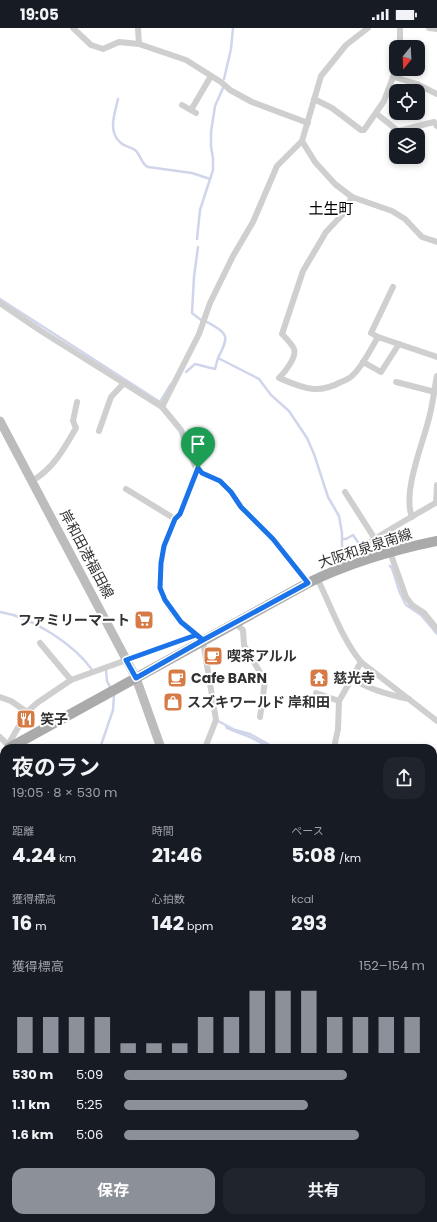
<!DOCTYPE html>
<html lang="ja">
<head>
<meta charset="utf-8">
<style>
	:root { --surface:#171b24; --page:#20242c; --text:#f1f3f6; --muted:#9ea1a6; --accent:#8c9099 }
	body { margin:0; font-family:Poppins,"Noto Sans JP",sans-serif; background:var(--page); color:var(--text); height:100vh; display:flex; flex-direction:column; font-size:15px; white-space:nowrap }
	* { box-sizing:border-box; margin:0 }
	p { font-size:13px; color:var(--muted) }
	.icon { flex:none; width:22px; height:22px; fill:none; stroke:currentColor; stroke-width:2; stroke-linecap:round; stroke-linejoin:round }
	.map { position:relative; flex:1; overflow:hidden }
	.details { position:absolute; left:0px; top:716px; width:437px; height:478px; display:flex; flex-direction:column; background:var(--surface); border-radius:12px 12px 0 0; box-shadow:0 2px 6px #0003 }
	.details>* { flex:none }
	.needle { width:26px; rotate:198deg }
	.controls { position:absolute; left:389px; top:12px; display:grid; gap:8px }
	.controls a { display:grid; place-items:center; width:36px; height:36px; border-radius:8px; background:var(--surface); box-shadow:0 2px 6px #0003; font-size:20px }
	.pin { position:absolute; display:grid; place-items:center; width:34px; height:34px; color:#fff; margin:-41px -17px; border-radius:50% 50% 50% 0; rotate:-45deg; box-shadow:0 0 4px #0007 }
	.pin .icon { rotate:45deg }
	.round { display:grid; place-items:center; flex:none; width:42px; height:42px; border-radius:12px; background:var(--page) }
	.summary { display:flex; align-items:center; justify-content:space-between; height:68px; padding:0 12px }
	h1 { font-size:22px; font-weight:700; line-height:30px }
	.stats { display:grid; grid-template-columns:repeat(3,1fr); gap:6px; height:68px; padding:4px 12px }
	.stats div { display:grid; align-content:center }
	.stats b { font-size:20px; font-weight:700 }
	.stats small { font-size:11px; font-weight:400 }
	.stats p { font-size:11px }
	.chart { height:112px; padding:8px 12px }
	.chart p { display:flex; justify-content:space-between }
	.chart svg { width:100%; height:72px; margin-top:4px; stroke:var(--accent); stroke-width:6 }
	.button { display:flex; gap:8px; margin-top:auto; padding:8px 12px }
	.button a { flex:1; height:46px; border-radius:12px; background:var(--accent); color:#fff; font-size:16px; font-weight:700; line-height:46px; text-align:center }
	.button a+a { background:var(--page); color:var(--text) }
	ul { padding:0 12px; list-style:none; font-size:13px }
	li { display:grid; grid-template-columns:64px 48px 1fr; align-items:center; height:30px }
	li i { height:10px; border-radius:5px; background:var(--accent) }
	.status { display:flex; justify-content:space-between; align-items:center; height:28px; padding:0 20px; background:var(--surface); direction:ltr }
	.status svg { height:11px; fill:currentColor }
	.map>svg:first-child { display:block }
	.green { fill:#e0eadf }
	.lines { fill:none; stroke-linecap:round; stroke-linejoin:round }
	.stream { stroke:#d0d5eb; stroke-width:2.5 }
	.street { stroke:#cfcfcf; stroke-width:6 }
	.secondary { stroke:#bcbcbc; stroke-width:9 }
	.primary { stroke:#aaa; stroke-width:10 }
	.rail-casing { stroke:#878787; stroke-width:4 }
	.rail { stroke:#fff; stroke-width:2.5; stroke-dasharray:8; stroke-linecap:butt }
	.route-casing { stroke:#fff; stroke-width:8 }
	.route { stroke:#1a73e8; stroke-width:5 }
	.labels { text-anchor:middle; stroke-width:4; stroke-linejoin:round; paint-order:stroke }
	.street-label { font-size:14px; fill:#323232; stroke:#fff }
	.poi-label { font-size:14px; font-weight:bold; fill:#323232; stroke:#fff; text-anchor:start }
	.neighbourhood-label { font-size:15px; fill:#000; stroke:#fff }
</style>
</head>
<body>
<div class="status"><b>19:05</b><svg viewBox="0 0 49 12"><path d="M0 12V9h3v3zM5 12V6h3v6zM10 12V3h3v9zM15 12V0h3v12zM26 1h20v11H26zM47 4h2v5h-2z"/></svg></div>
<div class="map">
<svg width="437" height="1194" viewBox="0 0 437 1194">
	<rect width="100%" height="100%" fill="#fff"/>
	<path class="green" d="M 437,876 L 437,896 L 433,888 L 433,878 Z"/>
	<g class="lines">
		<g class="stream">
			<path d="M 224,51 L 231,21 L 233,0"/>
			<path d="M 118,71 C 115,85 107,104 121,115 C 125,119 131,119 135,122 C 141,127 141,136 148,139 L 192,145 L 210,151"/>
			<path d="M 197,211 L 200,182 L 213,142 L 213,131 L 211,118 L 211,104 L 215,78 L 223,60"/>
			<path d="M 198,219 L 194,249 L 192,285 L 201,292"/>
			<path d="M 0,271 L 160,374 L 171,356"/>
			<path d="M 207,294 C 228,306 230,307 218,330 L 259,351 L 271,367 L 289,383 L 307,410 L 314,426 L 328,469 L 339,488 L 342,505 L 342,519 L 344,524"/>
			<path d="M 186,344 L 195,336 L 215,341 L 218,330"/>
			<path d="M 342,511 L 346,511 L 353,507 L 360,517"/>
			<path d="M 390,538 L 392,540 L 400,565 L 406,577 L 421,587 L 437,606"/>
			<path d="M 0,584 C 32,589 74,616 93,643"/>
			<path d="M 106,642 L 107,653 L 110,659"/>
			<path d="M 218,693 L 235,702 L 250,706 L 275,720"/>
			<path d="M 226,698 L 227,700 L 250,709 L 271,720"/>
			<path d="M 100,720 L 113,682 L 114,667"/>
			<path d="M 0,835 L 4,837"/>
			<path d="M 98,1190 L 98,1194"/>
			<path d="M 279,1190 L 281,1194"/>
			<path d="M 7,1194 L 17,1190"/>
		</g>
		<g class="street">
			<path d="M 73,0 L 91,17 L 103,21 L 119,14 L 139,16 L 186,32 L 221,54 L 230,62 L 252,74 L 308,95"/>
			<path d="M 138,0 L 139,16"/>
			<path d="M 368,0 L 346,17 L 321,48 L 302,113 L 315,134 L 335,156 L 352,169 L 392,183 L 405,191 L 422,209 L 437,214"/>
			<path d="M 429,0 L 437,1"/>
			<path d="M 400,19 L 400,0"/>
			<path d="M 394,49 L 417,56 L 437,66"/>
			<path d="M 314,71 L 332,80 L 361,102 L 364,102 L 384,73 L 396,41"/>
			<path d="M 182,77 L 196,85"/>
			<path d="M 191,82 L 211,48"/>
			<path d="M 377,86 L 398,103 L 434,94 L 437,98"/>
			<path d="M 352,169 L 343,186 L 326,204 L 303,243 L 282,306 C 286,310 292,316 294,321 C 297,329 285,344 279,350 C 303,360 317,367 341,354 C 345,352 349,351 352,348 C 363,338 370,322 378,309 L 437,329"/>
			<path d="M 0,275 L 41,303 L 162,379 L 181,402 L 195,438 L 202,445 L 220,453 L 231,464 L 241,479 L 273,511 L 308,555"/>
			<path d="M 378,309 L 371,305 L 393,259"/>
			<path d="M 363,334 L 381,344 L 399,316"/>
			<path d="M 396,354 L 435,364"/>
			<path d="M 162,379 L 199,306 L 210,275 L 233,228 L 253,194 L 277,138 L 302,113"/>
			<path d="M 99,403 L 111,369 L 124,355"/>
			<path d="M 32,453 C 53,441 64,421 76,400 L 73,393 L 77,374"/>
			<path d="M 126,461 L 175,491 L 180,486 L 197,440"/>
			<path d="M 345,464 L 375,511"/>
			<path d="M 436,475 L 437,457"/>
			<path d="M 412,489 C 402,464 423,416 429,390 C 433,376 434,362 437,348"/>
			<path d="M 175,491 C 160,528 148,562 181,594 C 188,601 196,607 203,613 L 216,692 L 205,720"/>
			<path d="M 390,524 L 406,569 L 412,577 L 424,585 L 437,601"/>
			<path d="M 341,541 L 342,533 C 371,511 405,493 437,474"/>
			<path d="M 317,550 C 331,578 341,609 361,634 L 437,693"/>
			<path d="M 235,595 L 243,602 L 244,617 L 265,653 L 260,689"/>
			<path d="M 40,615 L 71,652"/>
			<path d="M 351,650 C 368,661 389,667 409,671"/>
			<path d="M 316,665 L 339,673"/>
			<path d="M 0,669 L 11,673 L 27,684"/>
			<path d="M 0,709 L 10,719"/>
			<path d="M 8,717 L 27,684 L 37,675 L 71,652 L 196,607"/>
			<path d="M 334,720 L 338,701 L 339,673 L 361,634"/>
			<path d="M 433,737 L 437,736"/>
			<path d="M 0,745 L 4,750"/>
			<path d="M 433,757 L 437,756"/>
			<path d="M 0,787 L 4,788"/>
			<path d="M 433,829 L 437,832"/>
			<path d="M 433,874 L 437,872"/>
			<path d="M 0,901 L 4,899"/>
			<path d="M 0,920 L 4,919"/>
			<path d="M 433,963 L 437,961"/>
			<path d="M 433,1018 L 437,1027"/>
			<path d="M 2,1046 L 4,1051"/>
			<path d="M 0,1087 L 4,1085"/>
			<path d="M 433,1112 L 437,1110"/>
			<path d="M 0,1131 L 4,1129"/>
			<path d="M 81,1190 L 82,1194"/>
			<path d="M 238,1190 L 240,1194"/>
			<path d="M 428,1190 L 430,1194"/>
			<path d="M 18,1194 L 28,1190"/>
		</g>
		<g class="secondary">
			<path d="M 0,393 L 136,650 L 161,720"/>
			<path d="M 326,1190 L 328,1194"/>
		</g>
		<path class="primary" d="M 9,720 L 308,555 C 349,535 393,522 437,513"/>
		<defs>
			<g id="rail">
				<path d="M 433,750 L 437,748"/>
				<path d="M 0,915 L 4,913"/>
			</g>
		</defs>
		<use href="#rail" class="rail-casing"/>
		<use href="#rail" class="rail"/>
	</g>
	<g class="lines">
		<defs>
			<path id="route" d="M 198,440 L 180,486 L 175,491 L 164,518 L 161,535 L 160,560 L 165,572 L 181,594 L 203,612 L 136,650 L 126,632 L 196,607 L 203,612 L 308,555 L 273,511 L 241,479 L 231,464 L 220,453 L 202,445 L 198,440"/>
		</defs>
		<use href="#route" class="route-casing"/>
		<use href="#route" class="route"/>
	</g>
	<defs>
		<symbol id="supermarket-square" viewBox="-11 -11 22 22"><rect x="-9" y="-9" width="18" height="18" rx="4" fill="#d77b46" stroke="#fff"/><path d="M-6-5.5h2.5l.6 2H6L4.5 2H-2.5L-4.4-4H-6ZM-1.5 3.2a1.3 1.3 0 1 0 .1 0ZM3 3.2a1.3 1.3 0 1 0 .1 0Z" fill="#fff"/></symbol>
		<symbol id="cafe-square" viewBox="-11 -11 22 22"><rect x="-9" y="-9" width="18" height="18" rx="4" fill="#d77b46" stroke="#fff"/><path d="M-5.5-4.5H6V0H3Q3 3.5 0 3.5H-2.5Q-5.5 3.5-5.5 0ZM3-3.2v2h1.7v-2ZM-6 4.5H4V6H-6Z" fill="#fff"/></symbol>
		<symbol id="temple-square" viewBox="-11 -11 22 22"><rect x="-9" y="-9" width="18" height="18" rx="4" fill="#d77b46" stroke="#fff"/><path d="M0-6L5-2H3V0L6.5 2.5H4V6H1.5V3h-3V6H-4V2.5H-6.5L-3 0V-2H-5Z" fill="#fff"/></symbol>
		<symbol id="shop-square" viewBox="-11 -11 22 22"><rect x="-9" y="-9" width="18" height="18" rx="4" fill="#d77b46" stroke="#fff"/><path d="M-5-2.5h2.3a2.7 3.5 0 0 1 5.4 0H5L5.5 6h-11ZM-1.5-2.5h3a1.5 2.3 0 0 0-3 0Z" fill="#fff"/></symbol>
		<symbol id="restaurant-square" viewBox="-11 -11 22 22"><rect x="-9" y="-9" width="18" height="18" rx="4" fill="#d77b46" stroke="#fff"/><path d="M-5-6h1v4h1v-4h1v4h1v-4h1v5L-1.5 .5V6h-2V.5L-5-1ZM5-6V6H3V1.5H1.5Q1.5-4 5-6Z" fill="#fff"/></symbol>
	</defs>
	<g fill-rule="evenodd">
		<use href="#supermarket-square" x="133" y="581" width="22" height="22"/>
		<use href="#cafe-square" x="202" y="617" width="22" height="22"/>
		<use href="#cafe-square" x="166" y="639" width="22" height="22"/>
		<use href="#temple-square" x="308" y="639" width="22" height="22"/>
		<use href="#shop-square" x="162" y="663" width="22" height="22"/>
		<use href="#restaurant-square" x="15" y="680" width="22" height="22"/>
	</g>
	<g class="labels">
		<g class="street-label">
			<text transform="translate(365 520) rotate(-18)" y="5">大阪和泉泉南線</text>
			<text transform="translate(87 526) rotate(62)" y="5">岸和田港福田線</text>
		</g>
		<g class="poi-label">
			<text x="130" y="597" text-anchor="end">ファミリーマート</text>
			<text x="227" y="633">喫茶アルル</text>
			<text x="191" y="655">Cafe BARN</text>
			<text x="333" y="655">慈光寺</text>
			<text x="187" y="679">スズキワールド 岸和田</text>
			<text x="40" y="696">笑子</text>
		</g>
		<g class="neighbourhood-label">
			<text x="331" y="186">土生町</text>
		</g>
	</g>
</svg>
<div class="controls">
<a><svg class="needle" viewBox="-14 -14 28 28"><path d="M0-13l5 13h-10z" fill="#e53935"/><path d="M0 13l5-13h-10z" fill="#9ea1a6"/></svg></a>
<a><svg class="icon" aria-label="locate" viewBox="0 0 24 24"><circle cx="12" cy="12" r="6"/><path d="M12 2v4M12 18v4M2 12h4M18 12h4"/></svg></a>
<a><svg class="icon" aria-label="layers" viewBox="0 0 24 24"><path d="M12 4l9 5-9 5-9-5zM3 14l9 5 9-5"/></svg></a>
</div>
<div class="pin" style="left:198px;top:440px;background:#1e9e55"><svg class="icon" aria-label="arrive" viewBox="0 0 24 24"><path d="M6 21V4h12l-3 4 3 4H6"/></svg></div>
<section class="details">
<div class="summary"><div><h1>夜のラン</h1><p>19:05 · 8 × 530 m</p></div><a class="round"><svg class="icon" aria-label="share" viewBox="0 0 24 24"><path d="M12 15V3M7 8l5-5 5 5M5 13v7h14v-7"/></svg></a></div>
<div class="stats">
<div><p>距離</p><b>4.24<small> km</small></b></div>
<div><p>時間</p><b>21:46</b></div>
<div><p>ペース</p><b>5:08<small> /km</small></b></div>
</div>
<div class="stats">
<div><p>獲得標高</p><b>16<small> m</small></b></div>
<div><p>心拍数</p><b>142<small> bpm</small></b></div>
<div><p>kcal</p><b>293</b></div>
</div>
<div class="chart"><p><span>獲得標高</span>152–154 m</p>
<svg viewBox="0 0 160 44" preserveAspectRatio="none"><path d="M5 44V22M15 44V22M25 44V22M35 44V22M45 44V38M55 44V38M65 44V38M75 44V22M85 44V22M95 44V6M105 44V6M115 44V6M125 44V22M135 44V22M145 44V22M155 44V22"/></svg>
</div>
<ul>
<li><b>530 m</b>5:09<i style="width:74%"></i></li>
<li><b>1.1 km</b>5:25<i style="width:61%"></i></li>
<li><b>1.6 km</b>5:06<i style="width:78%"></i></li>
</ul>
<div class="button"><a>保存</a><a>共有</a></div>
</section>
</div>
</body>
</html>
